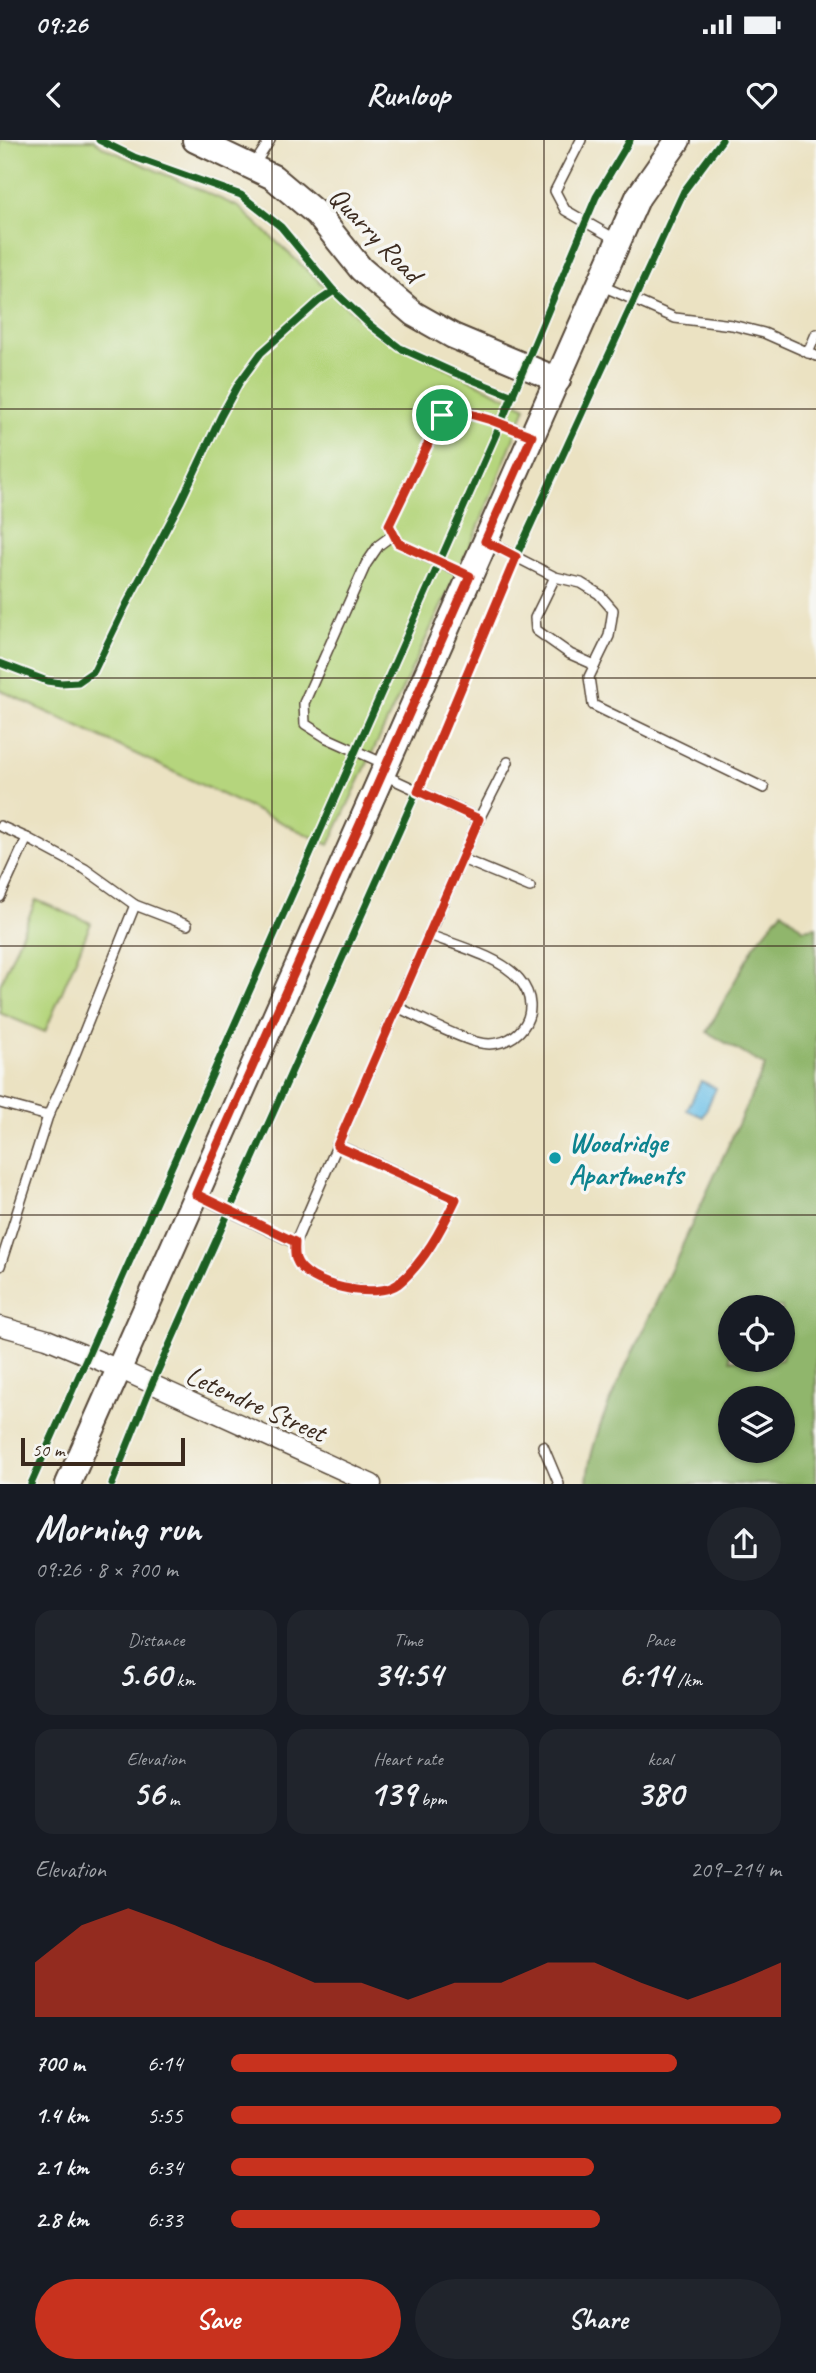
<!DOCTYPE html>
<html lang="en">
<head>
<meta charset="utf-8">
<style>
	:root { --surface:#171b24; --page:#20242c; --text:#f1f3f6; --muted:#9ea1a6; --accent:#c8321e }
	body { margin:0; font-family:Caveat,sans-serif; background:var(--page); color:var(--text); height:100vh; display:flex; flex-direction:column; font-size:26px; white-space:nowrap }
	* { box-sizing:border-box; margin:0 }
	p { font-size:23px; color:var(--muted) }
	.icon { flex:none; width:38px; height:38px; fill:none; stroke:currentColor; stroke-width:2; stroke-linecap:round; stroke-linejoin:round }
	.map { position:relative; height:1344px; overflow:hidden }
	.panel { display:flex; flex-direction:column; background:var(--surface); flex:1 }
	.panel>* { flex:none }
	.tools { position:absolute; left:718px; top:1155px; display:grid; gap:14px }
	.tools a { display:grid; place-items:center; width:77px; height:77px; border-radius:50%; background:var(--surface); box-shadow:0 2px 5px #0004; font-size:35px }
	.scale { position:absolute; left:21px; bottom:18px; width:164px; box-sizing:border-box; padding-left:7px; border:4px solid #3b2a1e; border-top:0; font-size:19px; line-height:24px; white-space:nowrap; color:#3b2a1e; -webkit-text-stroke:5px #f6f6f2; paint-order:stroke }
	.pin { position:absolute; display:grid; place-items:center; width:60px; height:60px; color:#fff; margin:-30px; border:4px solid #fff; border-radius:50%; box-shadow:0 2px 7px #0007 }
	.round { display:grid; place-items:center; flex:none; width:74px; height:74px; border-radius:37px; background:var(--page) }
	.overview { display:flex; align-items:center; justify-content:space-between; height:119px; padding:0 35px }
	h1 { font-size:38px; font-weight:700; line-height:52px }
	.stats { display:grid; grid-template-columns:repeat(3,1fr); gap:10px; height:119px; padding:7px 35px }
	.stats div { display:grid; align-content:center; border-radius:18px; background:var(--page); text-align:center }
	.stats b { font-size:35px; font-weight:700 }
	.stats small { font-size:19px; font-weight:400 }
	.stats p { font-size:19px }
	.chart { height:196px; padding:14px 35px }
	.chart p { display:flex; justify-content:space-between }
	.chart svg { width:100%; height:126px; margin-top:7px; fill:var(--accent); opacity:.7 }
	.primary-button { display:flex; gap:14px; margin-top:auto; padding:14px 35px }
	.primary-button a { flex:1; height:80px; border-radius:42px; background:var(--accent); color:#fff; font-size:28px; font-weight:700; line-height:80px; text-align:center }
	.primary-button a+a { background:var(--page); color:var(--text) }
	ul { padding:0 35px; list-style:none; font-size:23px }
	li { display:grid; grid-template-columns:112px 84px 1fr; align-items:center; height:52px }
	li i { height:18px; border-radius:9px; background:var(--accent) }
	.status { display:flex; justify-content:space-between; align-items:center; height:49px; padding:0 35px; background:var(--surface); direction:ltr }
	.status svg { height:19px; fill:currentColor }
	header { display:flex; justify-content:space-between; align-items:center; height:91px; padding:0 35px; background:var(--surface); font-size:32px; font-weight:700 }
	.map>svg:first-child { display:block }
	.green { fill:#b5d57d; stroke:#78804e; stroke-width:2 }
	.forest { fill:#90b66c; stroke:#667045; stroke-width:2; fill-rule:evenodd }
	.water { fill:#6bbfe7; stroke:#537482; stroke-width:2 }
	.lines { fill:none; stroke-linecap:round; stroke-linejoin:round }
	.lane-casing { stroke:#554637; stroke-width:12 }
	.street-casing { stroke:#554637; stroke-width:21 }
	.secondary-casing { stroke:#554637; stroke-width:28 }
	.lane { stroke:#fff; stroke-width:9 }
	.street { stroke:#fff; stroke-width:18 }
	.secondary { stroke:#fff; stroke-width:24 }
	.cycleway-casing { stroke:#f6f6f2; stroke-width:11 }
	.cycleway { stroke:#1b5e20; stroke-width:7 }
	.route-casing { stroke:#fff; stroke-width:14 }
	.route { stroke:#c8321e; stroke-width:9 }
	.grid { fill:none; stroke:#3b2a1e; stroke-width:2; stroke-opacity:0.55 }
	.culture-dot { fill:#0f9aa8; stroke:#f6f6f2; stroke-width:2.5 }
	.labels { text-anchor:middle; stroke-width:7; stroke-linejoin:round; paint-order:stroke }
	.street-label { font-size:28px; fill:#3b2a1e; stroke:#f6f6f2 }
	.culture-label { font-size:28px; font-weight:bold; fill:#0d838f; stroke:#f6f6f2; text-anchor:start }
</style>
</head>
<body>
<div class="status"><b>09:26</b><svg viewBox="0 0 49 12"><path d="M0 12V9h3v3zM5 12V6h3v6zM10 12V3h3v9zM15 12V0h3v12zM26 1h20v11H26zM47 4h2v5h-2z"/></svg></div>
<header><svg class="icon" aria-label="back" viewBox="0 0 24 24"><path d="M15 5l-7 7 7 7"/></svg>Runloop<svg class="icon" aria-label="heart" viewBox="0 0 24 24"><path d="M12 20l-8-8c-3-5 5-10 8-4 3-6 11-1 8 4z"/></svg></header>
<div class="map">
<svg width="816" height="1344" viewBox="0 0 816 1344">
	<rect width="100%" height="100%" fill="#f6f6f2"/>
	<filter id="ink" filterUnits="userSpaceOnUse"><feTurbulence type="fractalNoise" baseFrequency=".0143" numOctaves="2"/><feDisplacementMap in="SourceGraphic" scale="14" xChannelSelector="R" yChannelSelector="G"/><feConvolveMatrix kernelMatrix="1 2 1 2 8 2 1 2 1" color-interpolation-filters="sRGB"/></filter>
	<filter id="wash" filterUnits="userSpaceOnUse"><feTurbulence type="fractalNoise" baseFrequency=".00686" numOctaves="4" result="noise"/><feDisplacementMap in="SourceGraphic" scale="28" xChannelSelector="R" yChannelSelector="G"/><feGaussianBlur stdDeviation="1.57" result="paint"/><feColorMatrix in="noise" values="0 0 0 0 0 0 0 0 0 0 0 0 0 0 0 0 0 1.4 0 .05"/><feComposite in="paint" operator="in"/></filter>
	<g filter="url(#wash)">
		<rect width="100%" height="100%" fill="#ebe2c2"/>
		<g class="green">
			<path d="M 0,0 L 94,0 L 105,8 L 239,67 L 375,193 L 526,267 L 478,388 L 329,705 L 0,550 Z"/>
			<path d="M 36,760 L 91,783 L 45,892 L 0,873 L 0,845 Z"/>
		</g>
		<path class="forest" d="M 782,771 L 803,789 L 816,787 L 816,1344 L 587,1344 C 589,1295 625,1229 646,1184 C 685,1098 725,1012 765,926 L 707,892 L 754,806 ZM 730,1167 L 782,1167 L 782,1220 L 730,1220 ZM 730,1258 L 782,1258 L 782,1311 L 730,1311 Z"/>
		<path class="water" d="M 701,941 L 716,948 L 703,977 L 687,970 Z"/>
	</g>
	<g filter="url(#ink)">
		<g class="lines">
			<defs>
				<g id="lane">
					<path d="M 581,0 L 555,51 L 565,70 L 617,100"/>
					<path d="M 254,25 L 270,0"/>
					<path d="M 600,145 L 675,178 L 732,185 L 764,193 L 816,216"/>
					<path d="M 808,213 L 816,194"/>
					<path d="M 487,402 L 555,437 L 581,443 L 599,454 L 613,470 L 609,496 L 589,537 L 593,565 L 764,648"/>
					<path d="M 468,436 L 398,403 L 389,385 L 442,275 L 453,269 L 491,280 L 531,295"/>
					<path d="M 555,437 L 535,478 L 536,490 L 570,514 L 595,525"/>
					<path d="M 385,624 L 327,598 L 305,584 L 304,563 L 366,424 L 379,405 L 394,394"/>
					<path d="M 384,635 L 479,679"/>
					<path d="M 0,686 L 27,698 L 85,729 L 135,765 L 187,785"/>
					<path d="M 462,719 L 530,747"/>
					<path d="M 0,757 L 27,698"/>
					<path d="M 397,867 C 421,878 451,895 476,902 C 515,913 548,873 519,839 C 501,817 455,805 429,795"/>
					<path d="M 0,963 L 48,976"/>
					<path d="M 337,1005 L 456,1059 C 442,1088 424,1123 398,1144 C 377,1160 305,1146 296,1119 C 294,1115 295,1107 295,1103 L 479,679 L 508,622"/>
					<path d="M 199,1056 L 295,1103"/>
					<path d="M 0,1126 L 48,976 L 66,937 L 135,765"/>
					<path d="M 543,1306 L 559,1344"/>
				</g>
				<path id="street" d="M 0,1186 L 47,1199 L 119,1229 L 372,1344"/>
				<g id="secondary">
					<path d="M 195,0 L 273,37 L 317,74 L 361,129 L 414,174 L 453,196 L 558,240"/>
					<path d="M 68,1344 L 638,57 L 678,0"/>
				</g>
			</defs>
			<use href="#lane" class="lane-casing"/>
			<use href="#street" class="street-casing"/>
			<use href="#secondary" class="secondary-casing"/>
			<use href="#lane" class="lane"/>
			<use href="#street" class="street"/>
			<use href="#secondary" class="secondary"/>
			<defs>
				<g id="cycleway">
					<path d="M 99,0 L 134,17 L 241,55 L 281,87 L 334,151 L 370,185 L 400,208 L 455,233 L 513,256"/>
					<path d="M 0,523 L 47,541 L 61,543 L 78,542 L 94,531 L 126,465 L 181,361 L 221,276 L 239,243 L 261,213 L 319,161 L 334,151"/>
					<path d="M 31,1344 L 501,283 L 596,57 L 630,0"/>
					<path d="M 112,1344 L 152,1244 L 417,651 L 516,417 L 684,51 L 722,0"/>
				</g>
			</defs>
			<use href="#cycleway" class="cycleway-casing"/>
			<use href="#cycleway" class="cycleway"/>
		</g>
	</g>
	<g class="lines" filter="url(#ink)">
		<defs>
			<path id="route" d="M 453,269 L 491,280 L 532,296 L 485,401 L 516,417 L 418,651 L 479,679 L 337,1006 L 456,1059 C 442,1088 424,1123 398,1144 C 377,1160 305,1146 296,1119 C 294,1114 295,1107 295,1102 L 196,1054 L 470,436 L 398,403 L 389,385 L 442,275 Z"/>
		</defs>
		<use href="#route" class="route-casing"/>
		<use href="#route" class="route"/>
	</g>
	<path class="grid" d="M 272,0 L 272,1344M 544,0 L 544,1344M 0,269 L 816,269M 0,538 L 816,538M 0,806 L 816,806M 0,1075 L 816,1075"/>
	<circle class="culture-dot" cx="555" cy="1018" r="7"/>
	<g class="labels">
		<g class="street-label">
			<text transform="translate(376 94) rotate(46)" y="10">Quarry Road</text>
			<text transform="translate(256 1263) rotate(24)" y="10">Letendre Street</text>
		</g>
		<g class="culture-label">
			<text x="569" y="1012">Woodridge<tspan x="569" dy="32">Apartments</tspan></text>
		</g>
	</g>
</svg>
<div class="tools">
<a><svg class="icon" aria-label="locate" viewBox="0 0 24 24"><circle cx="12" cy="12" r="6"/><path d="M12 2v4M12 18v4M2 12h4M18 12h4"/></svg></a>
<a><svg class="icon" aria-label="layers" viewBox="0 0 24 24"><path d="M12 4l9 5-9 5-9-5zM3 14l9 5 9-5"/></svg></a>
</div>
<div class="scale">50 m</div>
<div class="pin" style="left:442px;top:275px;background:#1e9e55"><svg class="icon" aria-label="arrive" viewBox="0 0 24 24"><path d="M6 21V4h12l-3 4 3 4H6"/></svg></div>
</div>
<section class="panel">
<div class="overview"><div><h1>Morning run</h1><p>09:26 · 8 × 700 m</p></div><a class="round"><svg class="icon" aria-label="share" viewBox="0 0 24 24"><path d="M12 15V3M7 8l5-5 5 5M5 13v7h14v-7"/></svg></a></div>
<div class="stats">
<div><p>Distance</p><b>5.60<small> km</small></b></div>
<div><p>Time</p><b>34:54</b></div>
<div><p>Pace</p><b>6:14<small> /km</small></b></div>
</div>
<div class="stats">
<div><p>Elevation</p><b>56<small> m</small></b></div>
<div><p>Heart rate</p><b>139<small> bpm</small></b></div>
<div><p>kcal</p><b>380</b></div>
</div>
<div class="chart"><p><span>Elevation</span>209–214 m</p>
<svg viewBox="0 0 160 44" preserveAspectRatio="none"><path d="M0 44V25L10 12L20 6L30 12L40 19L50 25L60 32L70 32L80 38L90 32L100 32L110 25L120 25L130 32L140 38L150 32L160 25V44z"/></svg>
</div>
<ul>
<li><b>700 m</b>6:14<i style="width:81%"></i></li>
<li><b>1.4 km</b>5:55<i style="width:100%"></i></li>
<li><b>2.1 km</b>6:34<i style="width:66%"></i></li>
<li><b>2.8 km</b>6:33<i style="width:67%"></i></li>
</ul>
<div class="primary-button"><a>Save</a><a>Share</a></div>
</section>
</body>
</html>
